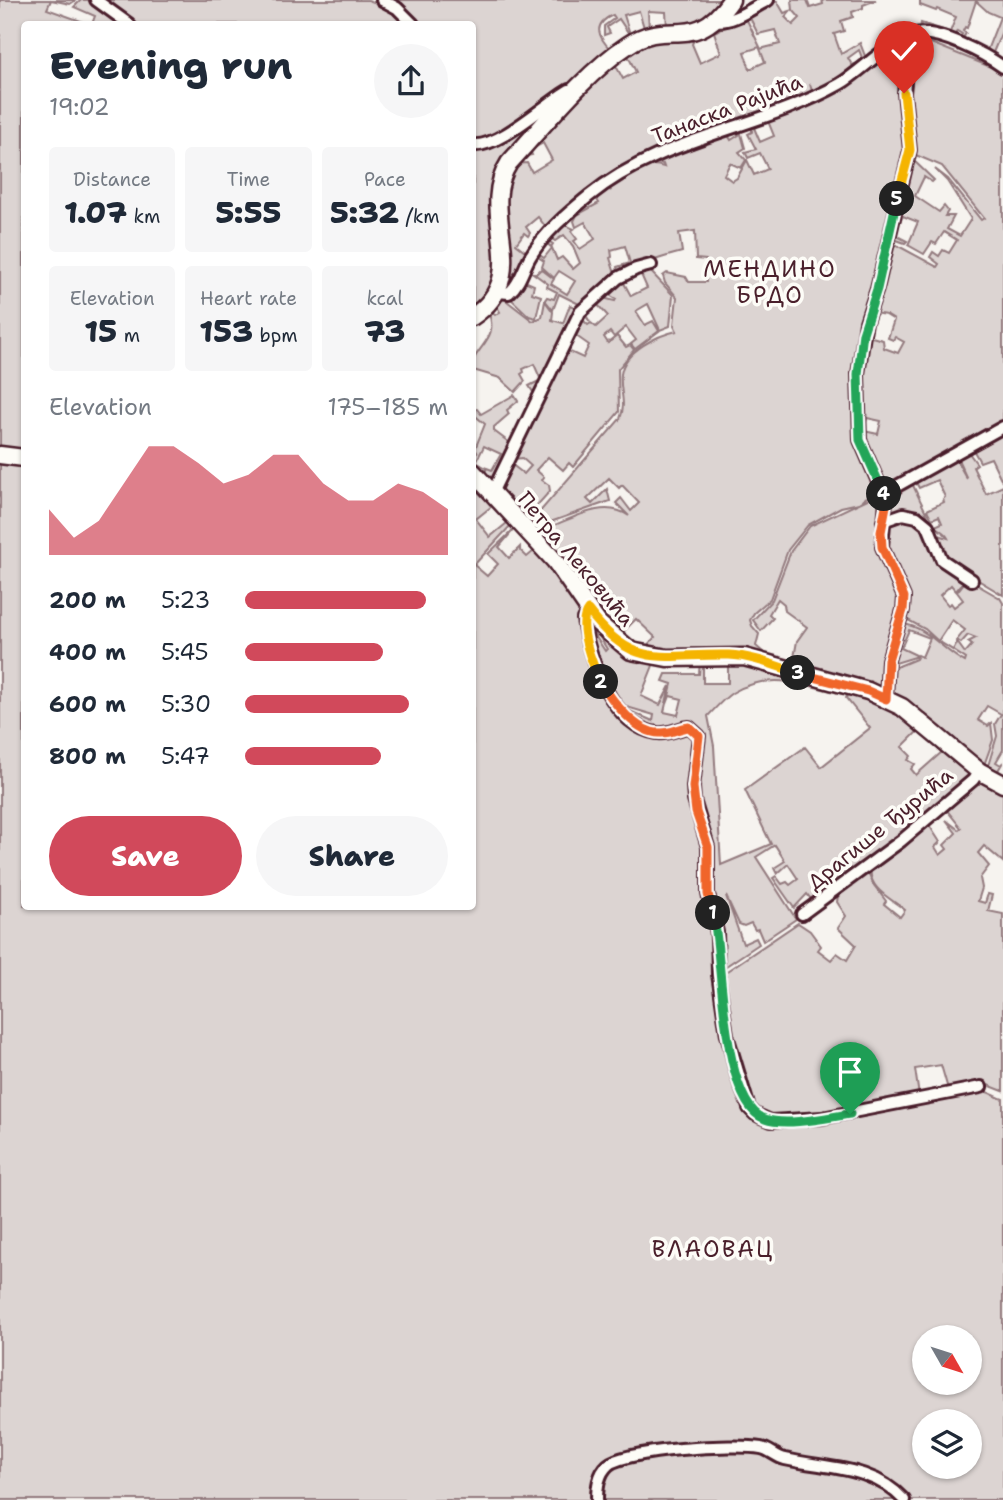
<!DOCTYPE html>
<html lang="en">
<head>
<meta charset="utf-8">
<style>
	:root { --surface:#fff; --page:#f6f6f7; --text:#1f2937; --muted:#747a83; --accent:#d1495b }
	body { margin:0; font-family:"Shantell Sans",sans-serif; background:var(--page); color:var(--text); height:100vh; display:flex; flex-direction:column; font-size:26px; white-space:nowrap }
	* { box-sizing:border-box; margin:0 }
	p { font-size:23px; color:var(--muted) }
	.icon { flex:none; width:38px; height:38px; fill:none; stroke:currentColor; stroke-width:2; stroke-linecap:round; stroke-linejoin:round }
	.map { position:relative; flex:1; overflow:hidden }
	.side { position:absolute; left:21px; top:21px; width:455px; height:889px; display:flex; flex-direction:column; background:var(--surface); border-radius:7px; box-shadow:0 2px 5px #0004 }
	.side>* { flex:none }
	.needle { width:46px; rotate:129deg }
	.fabs { position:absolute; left:912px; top:1325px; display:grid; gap:14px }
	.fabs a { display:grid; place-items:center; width:70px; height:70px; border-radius:50%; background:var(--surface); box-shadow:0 2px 5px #0004; font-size:35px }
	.pin { position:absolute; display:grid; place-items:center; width:60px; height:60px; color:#fff; margin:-72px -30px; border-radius:50% 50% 50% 0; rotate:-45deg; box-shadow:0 0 7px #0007 }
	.pin .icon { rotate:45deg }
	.km { position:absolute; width:35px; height:35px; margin:-18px; border-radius:50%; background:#222; color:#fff; font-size:19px; line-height:35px; text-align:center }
	.round { display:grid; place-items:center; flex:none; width:74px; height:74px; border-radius:37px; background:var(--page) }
	.overview { display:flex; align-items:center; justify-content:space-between; height:119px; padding:0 28px }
	h1 { font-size:38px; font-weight:800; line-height:52px }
	.metrics { display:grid; grid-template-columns:repeat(3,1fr); gap:10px; height:119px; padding:7px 28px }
	.metrics div { display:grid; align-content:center; border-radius:7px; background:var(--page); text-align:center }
	.metrics b { font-size:30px; font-weight:800 }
	.metrics small { font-size:19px; font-weight:400 }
	.metrics p { font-size:19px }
	.chart { height:196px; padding:14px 28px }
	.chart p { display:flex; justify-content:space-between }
	.chart svg { width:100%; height:126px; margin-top:7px; fill:var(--accent); opacity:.7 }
	.cta { display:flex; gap:14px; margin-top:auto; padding:14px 28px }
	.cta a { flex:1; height:80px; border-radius:42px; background:var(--accent); color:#fff; font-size:28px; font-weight:800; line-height:80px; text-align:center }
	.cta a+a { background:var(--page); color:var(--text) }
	ul { padding:0 28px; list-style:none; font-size:23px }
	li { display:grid; grid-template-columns:112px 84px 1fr; align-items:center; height:52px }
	li i { height:18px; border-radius:9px; background:var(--accent) }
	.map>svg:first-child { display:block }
	.green { fill:#dcd4d2; stroke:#937a7e; stroke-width:2; fill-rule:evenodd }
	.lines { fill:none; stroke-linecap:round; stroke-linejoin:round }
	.street-casing { stroke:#4a1f2b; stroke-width:16 }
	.secondary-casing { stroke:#4a1f2b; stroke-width:21 }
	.street { stroke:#fdfcf7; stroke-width:10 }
	.secondary { stroke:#fdfcf7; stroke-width:16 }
	.split-1-casing { stroke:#fff; stroke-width:14 }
	.split-2-casing { stroke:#fff; stroke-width:14 }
	.split-3-casing { stroke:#fff; stroke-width:14 }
	.split-4-casing { stroke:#fff; stroke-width:14 }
	.split-5-casing { stroke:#fff; stroke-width:14 }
	.split-6-casing { stroke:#fff; stroke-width:14 }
	.split-1 { stroke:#22a559; stroke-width:9 }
	.split-2 { stroke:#f0652b; stroke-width:9 }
	.split-3 { stroke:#f5b400; stroke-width:9 }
	.split-4 { stroke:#f0652b; stroke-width:9 }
	.split-5 { stroke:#22a559; stroke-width:9 }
	.split-6 { stroke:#f5b400; stroke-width:9 }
	.labels { text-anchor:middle; stroke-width:7; stroke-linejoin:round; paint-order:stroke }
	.street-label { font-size:21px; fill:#4a1f2b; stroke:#fdfcf7 }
	.neighbourhood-label { font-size:23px; letter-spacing:2px; fill:#4a1f2b; stroke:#fdfcf7 }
</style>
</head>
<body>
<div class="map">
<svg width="1003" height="1500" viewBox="0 0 1003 1500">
	<rect width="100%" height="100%" fill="#f6f3ef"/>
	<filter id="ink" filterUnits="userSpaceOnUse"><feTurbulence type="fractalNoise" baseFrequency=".0143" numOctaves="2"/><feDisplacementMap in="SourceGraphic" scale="14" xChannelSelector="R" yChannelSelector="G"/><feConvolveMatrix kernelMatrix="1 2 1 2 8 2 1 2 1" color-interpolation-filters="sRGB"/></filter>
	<g filter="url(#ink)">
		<g class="green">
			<path d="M 0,0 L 76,0 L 70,4 L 51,0 L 47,9 L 89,24 L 24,24 L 24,455 L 0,453 Z"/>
			<path d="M 81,0 L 92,0 L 125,24 L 92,24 L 95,16 L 74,7 Z"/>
			<path d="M 98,0 L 368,0 L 391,8 L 409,24 L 132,24 Z"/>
			<path d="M 396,0 L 726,0 L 707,21 L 667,27 L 666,12 L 648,11 L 649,28 L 645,31 L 639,11 L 624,15 L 630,34 L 637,32 L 631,37 L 619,19 L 607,27 L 610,33 L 604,35 L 604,26 L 615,18 L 613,15 C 592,24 598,37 611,50 C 577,83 519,133 472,141 L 472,24 L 415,24 Z"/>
			<path d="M 792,0 L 807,0 L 810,8 L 823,4 L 822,0 L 876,0 L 863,5 L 863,8 L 852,12 L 853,17 L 841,21 L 844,31 L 834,34 L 841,54 L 860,43 L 867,61 L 864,63 L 859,50 L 848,58 L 852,65 L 858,63 L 860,68 L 814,95 L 810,84 L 813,95 L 722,128 L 731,122 L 724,113 L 707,124 L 709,127 L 704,130 L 707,134 L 647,159 L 548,230 L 538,217 L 526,227 L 530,233 L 528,236 L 524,233 L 516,244 L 529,254 L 516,282 L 506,289 L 504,196 L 514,164 L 527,163 L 532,172 L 552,160 L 543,143 L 530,150 L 532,155 L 521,157 L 568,106 L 615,64 L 623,79 L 636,72 L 627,54 C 641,40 673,35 694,40 L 692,44 L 700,63 L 721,53 L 714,32 L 746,18 L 760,47 L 744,52 L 750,69 L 765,62 L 760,49 L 780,44 L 775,30 L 758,34 L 749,16 L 777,1 L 784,13 L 790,11 L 785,17 L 793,25 L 800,18 L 793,10 Z"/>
			<path d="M 920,0 L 1003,0 L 1003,29 L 992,55 L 986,53 L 1000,17 L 988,12 L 976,1 L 967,28 L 965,27 L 963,31 L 966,33 L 961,42 L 958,41 L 962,34 L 957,31 L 953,39 L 920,29 L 921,23 L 950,32 L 956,17 L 937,9 L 936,11 L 920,5 Z"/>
			<path d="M 921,39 L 1003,72 L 1003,424 L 887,494 L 866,451 L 864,431 L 878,434 L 881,421 L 867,418 L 865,426 L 860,425 L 859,375 L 868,336 L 883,340 L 884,348 L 898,353 L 904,342 L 895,337 L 893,340 L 888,338 L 894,320 L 886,315 L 873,313 L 893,243 L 937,267 L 939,264 L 930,257 L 933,252 L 939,256 L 943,250 L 949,253 L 957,240 L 944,232 L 936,244 L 932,242 L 924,254 L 908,245 L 918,222 L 903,216 L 900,222 L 897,221 L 895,235 L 907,241 L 905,243 L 891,238 L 912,159 L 934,180 L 932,182 L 924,177 L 915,196 L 939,212 L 944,206 L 948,211 L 945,216 L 954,216 L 947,229 L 960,236 L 971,219 L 947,181 L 935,169 L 948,179 L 981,220 L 984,218 L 942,166 L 911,153 L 906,95 L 908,40 Z"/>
			<path d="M 901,48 L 905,63 L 902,92 L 906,155 L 903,158 L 902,170 L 875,288 L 860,335 L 855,377 L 859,447 L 877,480 L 881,497 L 872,493 L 859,503 L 841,507 L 808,525 L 788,550 L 770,599 L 754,613 L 750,620 L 752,626 L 759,634 L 756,646 L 771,659 L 750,652 L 643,650 L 655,637 L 636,619 L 619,636 L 611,630 L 627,620 L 619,606 L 599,616 L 540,534 L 545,529 C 572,519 604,498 629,516 L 616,503 L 621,498 L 631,511 L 639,503 L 622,485 L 619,488 L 609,478 L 587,499 L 592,504 L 607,489 L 610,501 L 539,526 L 533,527 L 531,522 L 620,419 C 627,402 619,391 621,374 C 624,351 658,335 677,331 L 674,325 L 677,297 L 665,283 L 663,276 L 667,273 L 686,277 L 689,282 L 706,282 L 706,260 L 696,259 L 695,231 L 679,233 L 682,252 C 659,258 639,264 619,275 L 617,267 L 630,263 L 625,246 L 611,250 L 612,257 L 610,258 L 616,277 L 581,305 L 559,294 L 553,310 L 545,300 L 547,297 L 554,299 L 557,292 L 547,287 L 548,284 L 533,273 L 537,273 L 541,269 L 554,279 L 551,284 L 567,294 L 575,281 L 559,271 L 554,278 L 542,267 L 544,261 L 536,256 L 532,262 L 532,260 L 547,240 L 553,244 L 551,247 L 545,242 L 537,253 L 544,258 L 552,248 L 557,260 L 562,257 L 573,269 L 580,263 L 573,246 L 564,235 L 555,241 L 549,237 L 565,225 L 574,229 L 571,231 L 577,239 L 574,241 L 580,249 L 595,239 L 585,222 L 576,227 L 574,221 L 577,215 L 599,203 L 596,198 L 576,211 L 566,221 L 576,209 L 605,185 L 611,191 L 608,182 C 624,172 645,160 664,167 L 663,164 L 651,162 L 732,129 L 726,132 L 731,140 L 739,135 L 735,128 L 747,123 L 740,130 L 745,148 L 739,152 L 746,160 L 741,168 L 730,163 L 724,175 L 732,181 L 737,178 L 747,160 L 754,175 L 768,169 L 760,153 L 748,158 L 745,152 L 756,149 L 748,134 L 752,132 L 752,123 L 760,142 L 774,136 L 766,116 L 827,93 Z"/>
			<path d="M 559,100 L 506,160 L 497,283 L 473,311 L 473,148 Z"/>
			<path d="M 639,270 L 651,272 L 673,295 L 670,326 L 660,330 L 648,304 L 636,311 L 645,325 L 653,321 L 659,331 L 635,349 L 631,344 L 636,340 L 626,327 L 614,337 L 610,332 L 604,337 L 608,343 L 617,336 L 626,347 L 630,345 L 634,350 L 618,369 L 619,412 L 573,467 L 569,463 L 563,470 L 548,457 L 536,470 L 544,477 L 542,480 L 549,485 L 550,491 L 525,519 L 499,494 L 501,479 L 511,464 L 524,474 L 531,466 L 522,458 L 515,459 L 514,455 L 566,350 L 583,358 L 589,345 L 572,333 L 580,317 L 588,325 L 591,323 L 596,327 L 608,316 L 595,302 L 584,312 L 590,322 L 583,312 L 599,297 L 615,301 L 616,299 L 604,292 L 625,277 L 627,281 L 624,283 L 631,296 L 647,288 Z"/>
			<path d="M 522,280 L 534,285 L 532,293 L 541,296 L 536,318 L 529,316 L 509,297 Z"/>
			<path d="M 503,298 L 533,321 L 542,317 L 545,301 L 553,312 L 552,320 L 563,323 L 570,305 L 579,309 L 535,395 L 529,386 L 541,380 L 534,364 L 523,369 L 524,372 L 521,374 L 525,381 L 515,392 L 500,378 L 473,370 L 472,352 L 475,357 C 484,342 498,333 488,312 L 491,309 L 495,315 L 500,312 L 496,305 Z"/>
			<path d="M 514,395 L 518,401 L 507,410 L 509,414 L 494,427 L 494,431 L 514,446 L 492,485 L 483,476 L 487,468 L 492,470 L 501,454 L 484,446 L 476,462 L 486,468 L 483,475 L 473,463 L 473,454 L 477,452 L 475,449 L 485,424 L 473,414 L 472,410 L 477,409 L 481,414 Z"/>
			<path d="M 1003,430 L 1003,483 L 991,458 L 980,462 L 971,446 Z"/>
			<path d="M 966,449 L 977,464 L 973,467 L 986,494 L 1003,486 L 1003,595 L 945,560 L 936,534 L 948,538 C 944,530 930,525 922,518 L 887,517 L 890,499 L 911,481 L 933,527 L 942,523 L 939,516 L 932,519 L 927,510 L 944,502 L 943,499 L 945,497 L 937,480 L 919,488 L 914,479 L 954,456 L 967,479 L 956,455 Z"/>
			<path d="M 0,458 L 24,460 L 24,906 L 472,906 L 473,479 L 493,501 L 492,506 L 476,519 L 490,537 L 507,523 L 493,507 L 494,503 L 513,523 L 474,565 L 487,576 L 498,564 L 488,554 L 515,528 L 499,547 L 509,558 L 520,547 L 520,550 L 527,557 L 534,551 L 527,543 L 530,541 L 552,565 L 580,611 L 592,668 L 634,724 L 690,733 L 693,737 L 688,795 L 696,829 L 703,843 L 703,896 L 708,914 C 711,954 719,1105 757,1123 C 784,1136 883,1112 916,1106 C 930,1103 972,1089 983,1091 C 990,1092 996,1097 1003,1099 L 1003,1500 L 0,1500 ZM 924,1337 L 970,1337 L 970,1382 L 924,1382 ZM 924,1421 L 970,1421 L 970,1466 L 924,1466 Z"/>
			<path d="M 874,496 L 882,504 L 878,535 L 898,588 L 901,605 L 885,686 L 874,687 L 793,663 L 797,641 L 807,627 L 785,611 L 784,604 L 778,599 L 769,614 L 773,618 L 761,631 L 753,620 L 772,600 L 791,551 L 810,526 Z"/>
			<path d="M 900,517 L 920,522 L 933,547 L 966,579 L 956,591 L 951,585 L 940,595 L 948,605 L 951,603 L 954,607 L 963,600 L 957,592 L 967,579 L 1000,598 L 1003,603 L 1003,750 L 996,762 L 1001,765 L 1003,762 L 997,772 L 987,769 L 997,736 L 995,724 L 1001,714 L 987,706 L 978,720 L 988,726 L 991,723 L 993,740 L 984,765 L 892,694 L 889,670 L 916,659 L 918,655 L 922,657 L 930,638 L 909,630 L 901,648 L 916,655 L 915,657 L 889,665 L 902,624 C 927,626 943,651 965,662 L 966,659 L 940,642 L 953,650 L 957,642 L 965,653 L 972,645 L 968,642 L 976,638 L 968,635 L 961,643 L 957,640 L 965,630 L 952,620 L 938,641 L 925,629 L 906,619 L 884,546 L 889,521 Z"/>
			<path d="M 589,620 L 654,663 L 641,696 L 660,705 L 670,686 L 664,712 L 678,715 L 682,699 L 670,696 L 667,704 L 672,684 L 663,681 L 666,674 L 699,674 L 700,661 L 726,659 L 725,666 L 703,665 L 703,683 L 728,683 L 728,666 L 734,665 L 734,662 L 727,660 L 844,690 L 842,694 C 805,684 768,671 732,693 C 723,699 715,709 708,716 L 714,746 L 721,865 L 771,844 L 745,790 L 805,747 L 821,767 L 870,728 L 846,698 L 849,691 L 886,705 L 921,728 L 902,747 L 911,756 L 908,760 L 915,764 L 911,769 L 916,775 L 943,751 L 969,770 L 971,775 L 960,789 L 814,903 L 807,894 L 794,908 L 773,878 L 776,876 L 782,884 L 787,882 L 790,885 L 798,879 L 788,864 L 777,874 L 774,868 L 785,861 L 775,845 L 756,857 L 796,919 L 763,941 L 758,929 L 755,930 L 751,923 L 744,926 L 739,924 L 726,896 L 743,944 L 756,938 L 759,944 L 720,970 L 697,793 L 700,732 L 644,726 L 625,709 L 653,721 L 654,715 L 620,705 L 607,689 L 586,622 L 605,651 L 607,649 Z"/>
			<path d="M 977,780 L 1003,789 L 1003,862 L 984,846 L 978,853 L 989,866 L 980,878 L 982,888 L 978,901 L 985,903 L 988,894 L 992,895 L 988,911 L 1003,914 L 1003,1091 L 983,1083 L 948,1089 L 941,1065 L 915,1069 L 919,1096 C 890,1102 778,1129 757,1112 C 737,1098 722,1001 721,975 L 798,923 L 810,931 L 821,946 L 818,950 L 831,960 L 837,953 L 847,960 L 856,945 L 838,928 L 846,916 L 837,902 L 839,889 L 867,869 L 873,884 L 886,901 L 884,904 L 900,917 L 905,910 C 892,899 867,889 871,867 L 939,813 L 939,816 L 929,825 L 940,842 L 935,847 L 940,855 L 947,849 L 944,845 L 956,833 L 946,820 L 959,830 L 961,828 L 946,809 Z"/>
		</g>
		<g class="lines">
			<defs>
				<g id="street">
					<path d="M 96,0 L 129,24"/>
					<path d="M 382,0 L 397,8 L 413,24"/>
					<path d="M 715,20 C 730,25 754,7 768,0"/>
					<path d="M 472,145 C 498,149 546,103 569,90"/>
					<path d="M 498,292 L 509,293 C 520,284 523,269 530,257 C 544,233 568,213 589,196 C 661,137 760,129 840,84 C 862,71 891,39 915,34 C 937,29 985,54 1003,67"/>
					<path d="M 492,493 L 580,312 L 618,278 L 636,269 L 651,265"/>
					<path d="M 886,500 L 897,486 L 1003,427"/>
					<path d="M 883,521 L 903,514 L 917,517 L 928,526 L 942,560 L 972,580"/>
					<path d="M 588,610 L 583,619 C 588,657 612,727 657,733 C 668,735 678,728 689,727 L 699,736 L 693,787 L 694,800 L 708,847 L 708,894 L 717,932 L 718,974 L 727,1035 L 749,1108 L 755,1114 L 771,1121 L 822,1118 L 981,1087"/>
					<path d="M 886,699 L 888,660 L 903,610 L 904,597 L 882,547 L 886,500 L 860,440 L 858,374 L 866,322 L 877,289 L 910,150 L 904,93 L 907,61 L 902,40"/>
					<path d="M 802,914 L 901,841 L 973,780 L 979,771"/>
					<path d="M 597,1500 C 597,1488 598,1474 608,1465 C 624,1450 736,1443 761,1448 C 769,1449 776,1457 785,1459 C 827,1469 872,1465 904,1500"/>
				</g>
				<g id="secondary">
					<path d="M 472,317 C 536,275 476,214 509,163 C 545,124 584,74 628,45 C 670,16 693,55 731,0"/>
					<path d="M 0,455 L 24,458"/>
					<path d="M 472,471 L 555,561 L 598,623 L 631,651 L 667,658 L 744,657 L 868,691 L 902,707 L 979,771 L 1003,784"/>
				</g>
			</defs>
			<use href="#street" class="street-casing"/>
			<use href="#secondary" class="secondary-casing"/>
			<use href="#street" class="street"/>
			<use href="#secondary" class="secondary"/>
		</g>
	</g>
	<g class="lines" filter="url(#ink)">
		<defs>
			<path id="split-1" d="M 713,913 C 723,955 720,1103 765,1119 C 786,1127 829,1117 850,1114"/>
			<path id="split-2" d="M 601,682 C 612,701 637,735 662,733 C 672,733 679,728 689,727 L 699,736 L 693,787 L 696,812 L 708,847 L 708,894 L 713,913"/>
			<path id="split-3" d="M 601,682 C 593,666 576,625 588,610 C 635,673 663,653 729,655 C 752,656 776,666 798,673"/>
			<path id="split-4" d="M 798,673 L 868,691 L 886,699 L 888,660 L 903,610 L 904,597 L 882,547 L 881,532 L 886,506 L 884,494"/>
			<path id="split-5" d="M 884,494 L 860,440 L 858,374 L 863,333 L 877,289 L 897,199"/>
			<path id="split-6" d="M 897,199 L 910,150 L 904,93"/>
		</defs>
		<use href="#split-1" class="split-1-casing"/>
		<use href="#split-2" class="split-2-casing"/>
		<use href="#split-3" class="split-3-casing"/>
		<use href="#split-4" class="split-4-casing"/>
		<use href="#split-5" class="split-5-casing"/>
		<use href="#split-6" class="split-6-casing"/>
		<use href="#split-1" class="split-1"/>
		<use href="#split-2" class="split-2"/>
		<use href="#split-3" class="split-3"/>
		<use href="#split-4" class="split-4"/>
		<use href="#split-5" class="split-5"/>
		<use href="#split-6" class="split-6"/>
	</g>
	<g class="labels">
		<g class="street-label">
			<text transform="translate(727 109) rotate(-21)" y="7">Танаска Рајића</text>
			<text transform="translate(576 559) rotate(50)" y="7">Петра Лековића</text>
			<text transform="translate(880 829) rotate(-39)" y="7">Драгише Ђурића</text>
		</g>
		<g class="neighbourhood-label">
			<text x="770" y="277">МЕНДИНО<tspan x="770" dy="26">БРДО</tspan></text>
			<text x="713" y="1257">ВЛАОВАЦ</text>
		</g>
	</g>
</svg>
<div class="fabs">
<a><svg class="needle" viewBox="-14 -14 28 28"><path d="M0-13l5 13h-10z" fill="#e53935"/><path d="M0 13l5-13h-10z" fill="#747a83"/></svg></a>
<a><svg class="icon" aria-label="layers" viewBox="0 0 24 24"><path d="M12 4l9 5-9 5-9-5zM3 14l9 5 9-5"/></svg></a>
</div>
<div class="pin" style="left:850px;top:1114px;background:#1e9e55"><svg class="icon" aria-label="arrive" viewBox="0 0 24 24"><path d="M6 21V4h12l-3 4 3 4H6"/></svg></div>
<div class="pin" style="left:904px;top:93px;background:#d93025"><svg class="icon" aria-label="check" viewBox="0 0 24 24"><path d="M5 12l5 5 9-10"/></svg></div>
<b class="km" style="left:713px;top:913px">1</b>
<b class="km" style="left:601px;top:682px">2</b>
<b class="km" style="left:798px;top:673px">3</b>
<b class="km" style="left:884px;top:494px">4</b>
<b class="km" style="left:897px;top:199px">5</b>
<section class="side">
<div class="overview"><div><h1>Evening run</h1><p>19:02</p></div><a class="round"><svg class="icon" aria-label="share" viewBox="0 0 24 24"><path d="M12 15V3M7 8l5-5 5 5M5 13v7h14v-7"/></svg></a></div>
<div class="metrics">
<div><p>Distance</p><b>1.07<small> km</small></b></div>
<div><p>Time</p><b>5:55</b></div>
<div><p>Pace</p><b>5:32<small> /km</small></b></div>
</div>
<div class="metrics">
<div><p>Elevation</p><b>15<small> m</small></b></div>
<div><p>Heart rate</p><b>153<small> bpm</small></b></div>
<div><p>kcal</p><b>73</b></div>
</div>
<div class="chart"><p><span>Elevation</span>175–185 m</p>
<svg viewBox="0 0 160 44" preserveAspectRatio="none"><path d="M0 44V28L10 38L20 32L30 19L40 6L50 6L60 12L70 19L80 16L90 9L100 9L110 19L120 25L130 25L140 19L150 22L160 28V44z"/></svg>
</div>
<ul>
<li><b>200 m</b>5:23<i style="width:89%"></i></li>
<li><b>400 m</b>5:45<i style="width:68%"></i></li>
<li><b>600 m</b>5:30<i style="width:81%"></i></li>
<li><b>800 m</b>5:47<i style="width:67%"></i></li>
</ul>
<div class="cta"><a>Save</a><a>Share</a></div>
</section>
</div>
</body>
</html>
